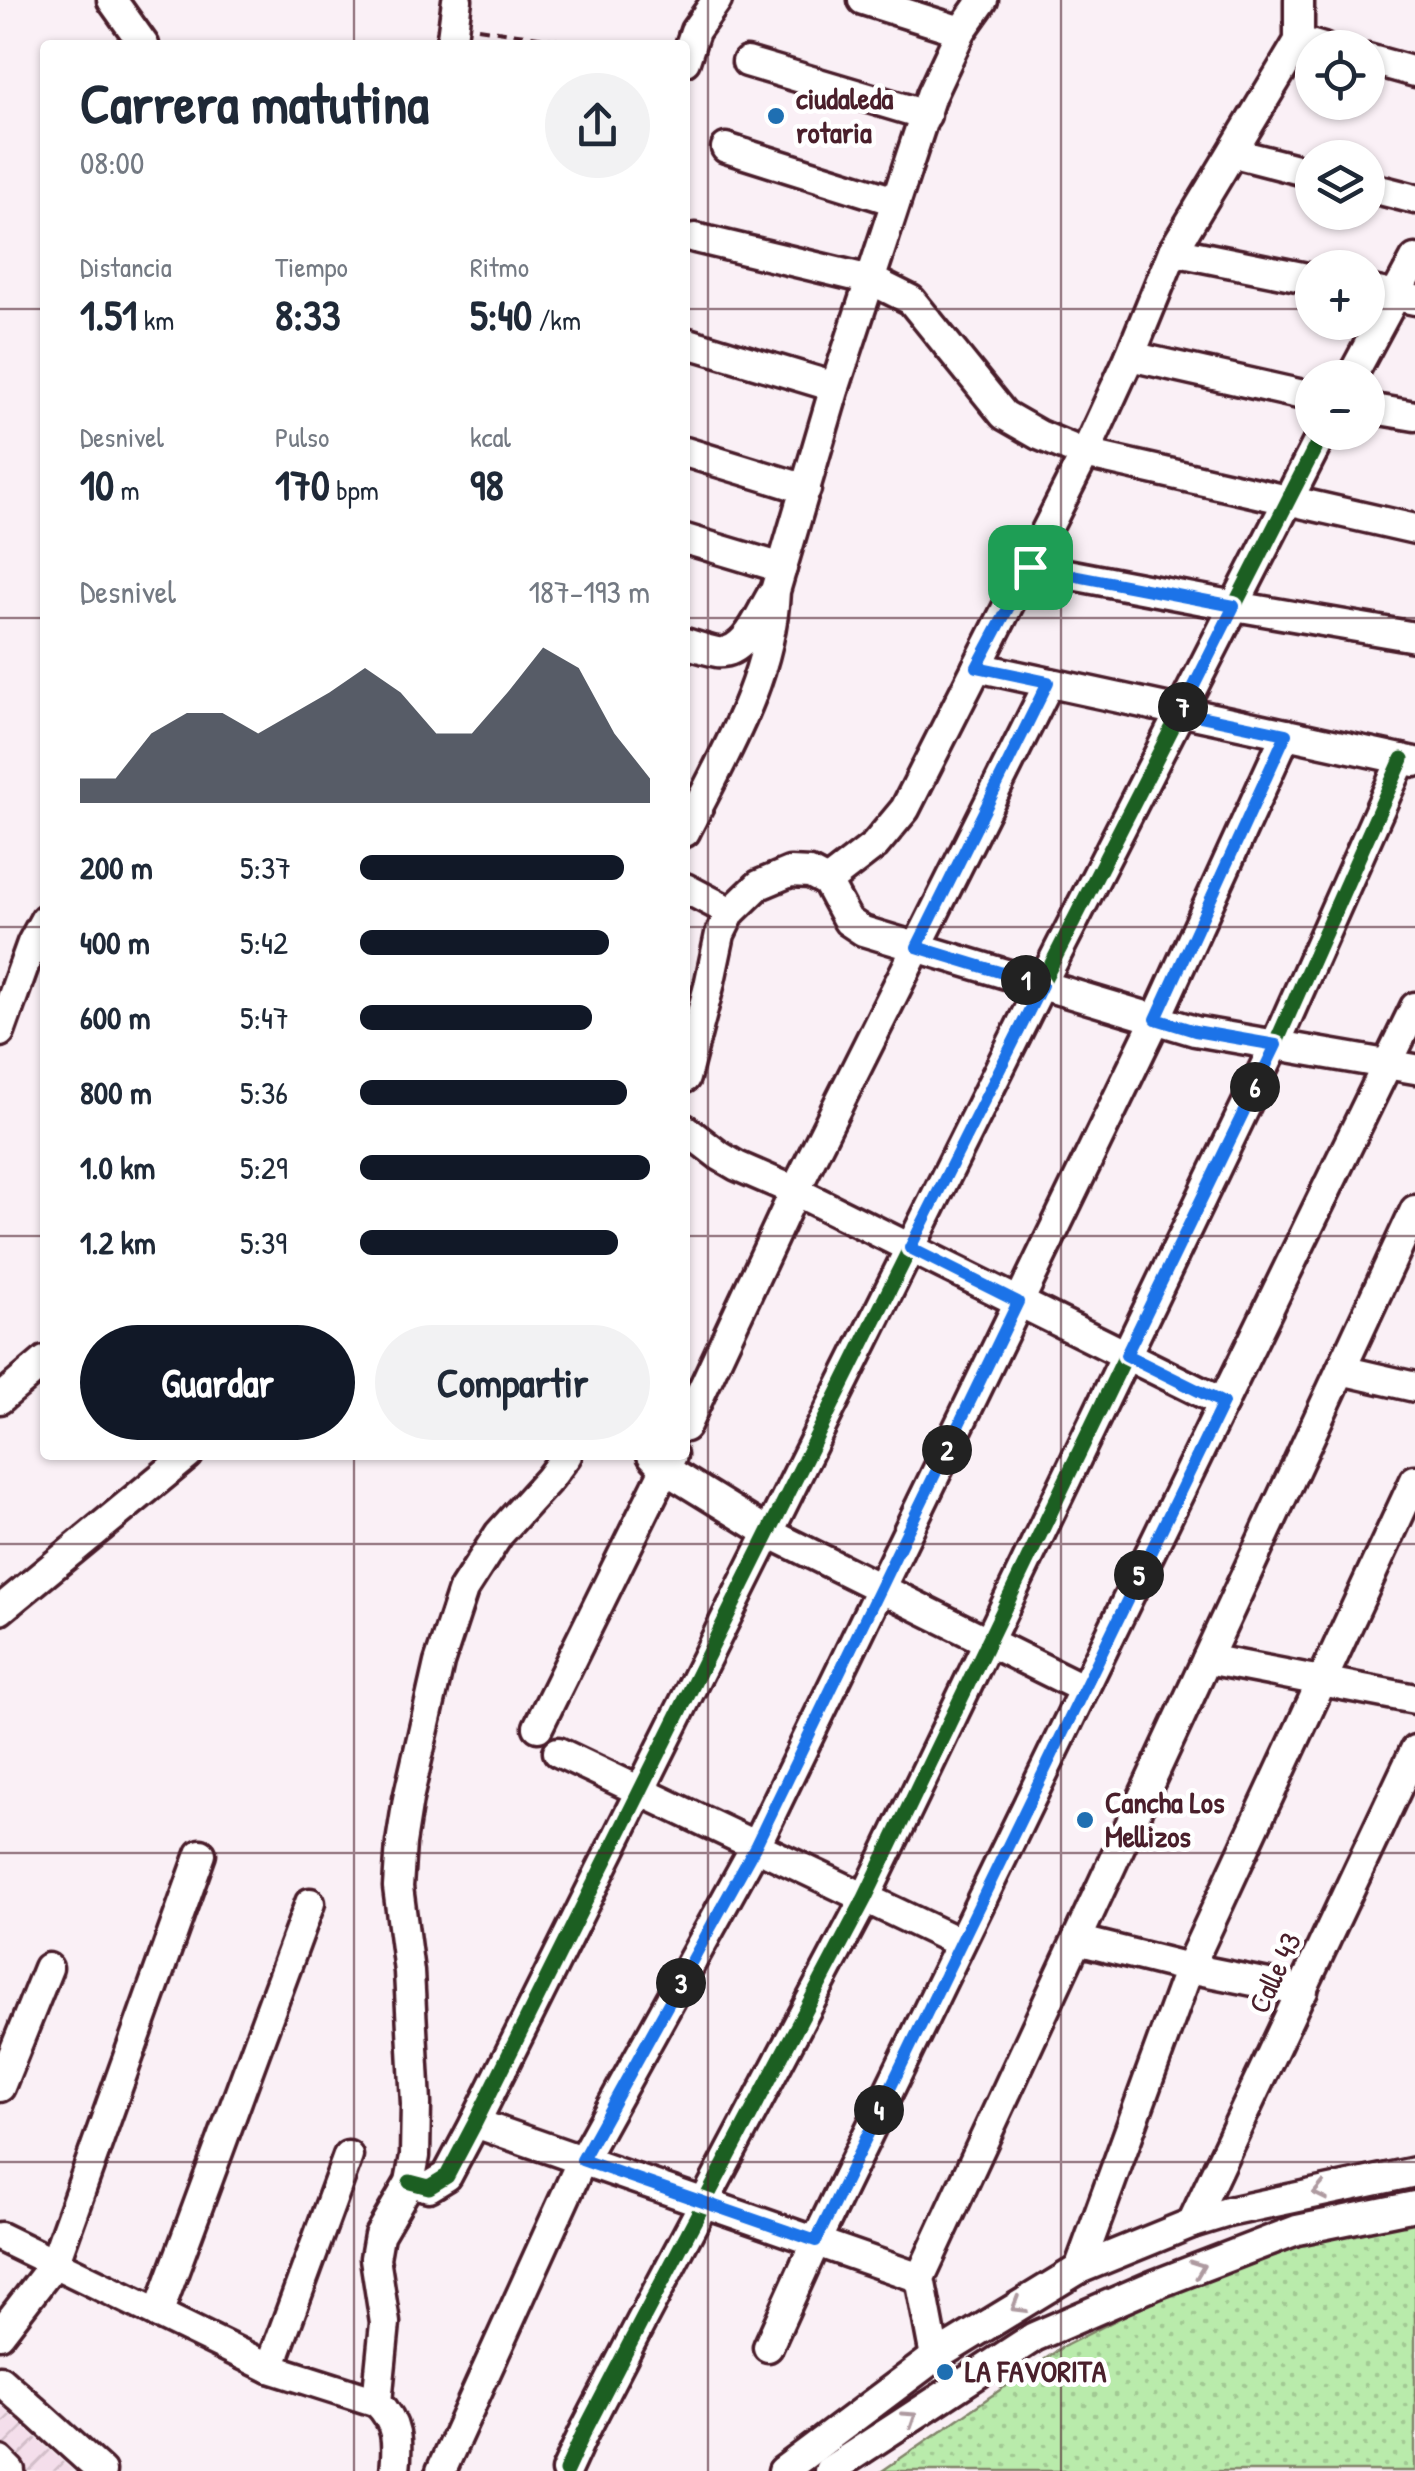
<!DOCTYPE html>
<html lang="es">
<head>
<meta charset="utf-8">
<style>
	:root { --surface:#fff; --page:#f2f2f3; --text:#1f2937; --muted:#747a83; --accent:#111827 }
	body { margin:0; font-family:"Patrick Hand",sans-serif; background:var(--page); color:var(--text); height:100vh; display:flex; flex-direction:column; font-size:38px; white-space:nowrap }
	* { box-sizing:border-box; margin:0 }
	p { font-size:32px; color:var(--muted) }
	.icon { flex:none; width:55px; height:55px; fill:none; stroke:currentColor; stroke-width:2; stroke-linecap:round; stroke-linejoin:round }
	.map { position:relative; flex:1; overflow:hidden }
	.side { position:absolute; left:40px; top:40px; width:650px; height:1420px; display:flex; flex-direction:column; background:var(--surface); border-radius:10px; box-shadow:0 2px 8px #0004 }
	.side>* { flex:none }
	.buttons { position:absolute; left:1295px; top:30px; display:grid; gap:20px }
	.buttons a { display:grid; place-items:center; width:90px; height:90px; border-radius:50%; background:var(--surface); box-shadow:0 2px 8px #0004; font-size:50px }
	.pin { position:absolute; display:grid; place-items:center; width:85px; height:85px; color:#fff; margin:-42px; border-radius:20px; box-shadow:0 5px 15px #0006 }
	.km { position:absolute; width:50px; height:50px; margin:-25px; border-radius:50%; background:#222; color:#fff; font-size:28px; line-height:50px; text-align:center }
	.round { display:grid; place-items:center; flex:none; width:105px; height:105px; border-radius:52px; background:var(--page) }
	.summary { display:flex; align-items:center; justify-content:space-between; height:170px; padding:0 40px }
	h1 { font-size:55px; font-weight:800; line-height:75px }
	.figures { display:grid; grid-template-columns:repeat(3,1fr); gap:15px; height:170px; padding:10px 40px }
	.figures div { display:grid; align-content:center }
	.figures b { font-size:42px; font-weight:800 }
	.figures small { font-size:28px; font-weight:400 }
	.figures p { font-size:28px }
	.chart { height:280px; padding:20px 40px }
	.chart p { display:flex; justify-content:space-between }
	.chart svg { width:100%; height:180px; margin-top:10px; fill:var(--accent); opacity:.7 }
	.button { display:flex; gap:20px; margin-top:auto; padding:20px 40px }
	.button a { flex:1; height:115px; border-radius:60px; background:var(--accent); color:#fff; font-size:40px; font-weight:800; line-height:115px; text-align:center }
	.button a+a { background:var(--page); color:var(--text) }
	ul { padding:0 40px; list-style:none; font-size:32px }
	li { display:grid; grid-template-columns:160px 120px 1fr; align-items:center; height:75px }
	li i { height:25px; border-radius:12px; background:var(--accent) }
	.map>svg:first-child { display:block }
	.industrial { fill:url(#industrial-furrows) }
	.grass { fill:url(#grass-dots); stroke:#82856b; stroke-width:2.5 }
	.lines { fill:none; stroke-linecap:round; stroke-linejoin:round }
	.minor-casing { stroke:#4a1f2b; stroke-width:35 }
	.path { stroke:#4a1f2b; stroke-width:4; stroke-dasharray:10 8; stroke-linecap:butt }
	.minor { stroke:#fff; stroke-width:28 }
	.cycleway-casing { stroke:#fff; stroke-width:21 }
	.cycleway { stroke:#1b5e20; stroke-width:15 }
	.oneway { stroke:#ae9aa0 }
	.route-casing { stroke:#fff; stroke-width:20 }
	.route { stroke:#1a73e8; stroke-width:12 }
	.grid { fill:none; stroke:#4a1f2b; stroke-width:2.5; stroke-opacity:0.55 }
	.poi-dot { fill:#1f6fb2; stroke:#fff; stroke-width:4 }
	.labels { text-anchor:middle; stroke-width:9; stroke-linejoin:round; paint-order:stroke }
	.poi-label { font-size:30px; font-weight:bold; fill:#4a1f2b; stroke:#fff; text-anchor:start }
	.street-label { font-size:30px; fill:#4a1f2b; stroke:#fff }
</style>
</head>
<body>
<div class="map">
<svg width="1415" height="2471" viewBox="0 0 1415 2471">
	<defs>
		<pattern id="industrial-furrows" width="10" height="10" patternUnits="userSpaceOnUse" patternTransform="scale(2.5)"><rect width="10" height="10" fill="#f4deeb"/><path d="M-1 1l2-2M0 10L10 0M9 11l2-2" fill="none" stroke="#d3beca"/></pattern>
		<pattern id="grass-dots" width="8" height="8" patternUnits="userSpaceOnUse" patternTransform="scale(2.5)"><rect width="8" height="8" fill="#b9ebab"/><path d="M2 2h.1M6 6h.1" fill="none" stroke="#a1c993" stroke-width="1.8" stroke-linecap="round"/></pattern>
	</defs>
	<rect width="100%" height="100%" fill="#faf0f6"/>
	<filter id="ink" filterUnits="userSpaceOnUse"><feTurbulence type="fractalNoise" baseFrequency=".01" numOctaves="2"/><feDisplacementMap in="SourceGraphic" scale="20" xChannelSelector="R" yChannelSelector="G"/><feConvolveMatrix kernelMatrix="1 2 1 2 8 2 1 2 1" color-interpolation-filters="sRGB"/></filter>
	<g filter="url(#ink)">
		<path class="industrial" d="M 0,2405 L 73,2471 L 0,2471 Z"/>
		<path class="grass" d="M 1415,2214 L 1415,2471 L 882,2471 L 1061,2348 L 1236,2259 Z"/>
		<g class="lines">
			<defs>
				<g id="minor">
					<path d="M 112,0 L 144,45"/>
					<path d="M 863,0 L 961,31"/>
					<path d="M 1299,41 L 1323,48"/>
					<path d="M 451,45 L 457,0"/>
					<path d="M 1368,59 L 1415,72"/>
					<path d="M 685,61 L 695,31 L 717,0"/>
					<path d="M 747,62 L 926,115"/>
					<path d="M 726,148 L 895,201"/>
					<path d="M 1234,153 L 1312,173"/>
					<path d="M 1368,187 L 1415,199"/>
					<path d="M 695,238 L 871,280 L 911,300 L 1004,415 L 1039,435 L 1085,454 L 1415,529"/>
					<path d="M 1173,251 L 1312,279"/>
					<path d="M 1368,290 L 1415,300"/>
					<path d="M 685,342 L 835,387"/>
					<path d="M 1130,356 L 1312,397"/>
					<path d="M 1351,378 L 1415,259"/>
					<path d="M 1368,408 L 1415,416"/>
					<path d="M 685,452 L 806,489"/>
					<path d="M 685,539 L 782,568"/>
					<path d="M 1030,567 L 1235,606 L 1415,637"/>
					<path d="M 685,643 C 695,646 706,650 717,652 C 745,655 759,616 771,596"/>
					<path d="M 977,667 L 1415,762"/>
					<path d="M 685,832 C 724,755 771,679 775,591 L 835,387 L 931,95 L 961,31 L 983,0"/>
					<path d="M 827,882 L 875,845 L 905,809 L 1085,454 L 1130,356 L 1173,251 L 1299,41 L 1299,0"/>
					<path d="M 685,888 L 731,912"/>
					<path d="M 0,1032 L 32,943 L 45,919"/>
					<path d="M 685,1078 L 709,986 L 720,934 L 731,912 L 759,885 L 790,872 L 810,873 L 827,882 L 848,921 L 863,931 L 1195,1031 L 1415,1069"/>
					<path d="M 685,1129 L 720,1156 L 737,1166 L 795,1191 L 1223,1403"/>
					<path d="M 1341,1370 L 1415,1387"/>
					<path d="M 0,1399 L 45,1361"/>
					<path d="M 685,1427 L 795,1191 L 1049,683"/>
					<path d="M 652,1455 L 665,1469 L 769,1533 L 1084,1689"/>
					<path d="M 0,1610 L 188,1455"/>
					<path d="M 1207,1659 L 1415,1699"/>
					<path d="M 538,1727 L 672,1455"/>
					<path d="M 558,1752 L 960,1943"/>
					<path d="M 1077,1940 L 1189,1968 L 1303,1991"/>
					<path d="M 0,2087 L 48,1968"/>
					<path d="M 475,2123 L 920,2278"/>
					<path d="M 410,2182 L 429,2187 L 447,2176 L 475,2123 L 1041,985 L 1323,432"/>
					<path d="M 1192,2223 L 1415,1750"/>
					<path d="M 0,2237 L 270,2368 L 377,2402"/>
					<path d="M 1079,2269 L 1189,1968 L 1415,1480"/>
					<path d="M 158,2314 L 310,1903"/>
					<path d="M 0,2334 L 54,2264 L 201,1854"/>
					<path d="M 768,2347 L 816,2241 L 1415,1007"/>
					<path d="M 935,2357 L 920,2278 L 1415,1210"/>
					<path d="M 270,2368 L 348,2156"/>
					<path d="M 0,2380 L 101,2471"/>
					<path d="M 0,2461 L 10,2471"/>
					<path d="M 395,2471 C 398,2442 398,2423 377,2402 L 385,2323 L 375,2258 L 379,2235 L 410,2182 L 415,2156 L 416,2104 L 409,1972 L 398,1887 L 401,1843 L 408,1799 L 439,1663 L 463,1590 L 499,1534 L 549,1479 L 567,1455"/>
					<path d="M 441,2471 L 582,2160 L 755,1847 L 1156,1019 L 1286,734"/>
					<path d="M 566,2471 L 583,2434 L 641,2322 L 865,1898 L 1275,1045 L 1402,759"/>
					<path d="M 783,2471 L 935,2357 L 1079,2269 L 1192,2223 L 1228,2212 L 1415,2172"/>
					<path d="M 829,2471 L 1034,2337 L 1154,2285 L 1297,2230 L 1415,2206"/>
				</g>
			</defs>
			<use href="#minor" class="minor-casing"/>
			<path class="path" d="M 478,28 L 591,45"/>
			<use href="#minor" class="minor"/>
			<defs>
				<g id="cycleway">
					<path d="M 410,2182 L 429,2187 L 447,2176 L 475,2123 L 1041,985 L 1323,432"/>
					<path d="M 566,2471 L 583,2434 L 641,2322 L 865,1898 L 1275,1045 L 1402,759"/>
				</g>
			</defs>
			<use href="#cycleway" class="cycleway-casing"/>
			<use href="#cycleway" class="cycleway"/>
		</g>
		<defs><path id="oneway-chevron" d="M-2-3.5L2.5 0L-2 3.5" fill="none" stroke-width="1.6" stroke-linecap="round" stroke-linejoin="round" transform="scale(2.5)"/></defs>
		<g class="oneway">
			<use href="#oneway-chevron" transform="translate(1320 2192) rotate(168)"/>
			<use href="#oneway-chevron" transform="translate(1198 2268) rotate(-21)"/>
			<use href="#oneway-chevron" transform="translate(1018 2306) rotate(149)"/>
			<use href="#oneway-chevron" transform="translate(910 2418) rotate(-33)"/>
		</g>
	</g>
	<g class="lines" filter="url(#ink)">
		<defs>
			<path id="route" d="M 1030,567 L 1234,606 L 1181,712 L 1286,734 L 1156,1019 L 1195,1031 L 1276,1045 L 1126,1355 L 1223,1403 L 816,2241 L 582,2160 L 755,1847 L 1018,1302 L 910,1248 L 1042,985 L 917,947 L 1048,682 L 977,667 Z"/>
		</defs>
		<use href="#route" class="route-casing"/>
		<use href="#route" class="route"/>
	</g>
	<path class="grid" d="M 354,0 L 354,45M 708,0 L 708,2471M 1061,0 L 1061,2471M 0,309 L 45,309M 685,309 L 1312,309M 1368,309 L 1415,309M 0,618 L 45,618M 685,618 L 1415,618M 0,927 L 45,927M 685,927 L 1415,927M 0,1236 L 45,1236M 685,1236 L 1415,1236M 354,1455 L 354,2471M 0,1544 L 1415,1544M 0,1853 L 1415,1853M 0,2162 L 1415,2162"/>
	<g class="poi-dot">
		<circle cx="776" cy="116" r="10"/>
		<circle cx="1085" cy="1820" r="10"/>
		<circle cx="945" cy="2372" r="10"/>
	</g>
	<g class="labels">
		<g class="poi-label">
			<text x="796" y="109">ciudaleda<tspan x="796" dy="34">rotaria</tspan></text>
			<text x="1105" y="1813">Cancha Los<tspan x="1105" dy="34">Mellizos</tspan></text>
			<text x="965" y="2382">LA FAVORITA</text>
		</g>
		<g class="street-label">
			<text transform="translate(1275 1973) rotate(-65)" y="10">Calle 43</text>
		</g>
	</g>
</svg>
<div class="buttons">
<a><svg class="icon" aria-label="locate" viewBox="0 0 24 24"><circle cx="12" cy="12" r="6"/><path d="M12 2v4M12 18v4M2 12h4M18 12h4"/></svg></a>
<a><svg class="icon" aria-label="layers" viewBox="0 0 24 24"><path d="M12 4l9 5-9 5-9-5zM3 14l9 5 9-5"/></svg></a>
<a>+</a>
<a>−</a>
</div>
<div class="pin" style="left:1030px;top:567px;background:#1e9e55"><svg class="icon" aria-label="arrive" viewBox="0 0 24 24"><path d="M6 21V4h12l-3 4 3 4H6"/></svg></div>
<b class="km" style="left:1026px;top:980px">1</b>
<b class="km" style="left:947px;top:1450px">2</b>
<b class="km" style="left:681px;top:1983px">3</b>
<b class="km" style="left:879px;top:2110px">4</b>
<b class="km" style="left:1139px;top:1575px">5</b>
<b class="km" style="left:1255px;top:1087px">6</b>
<b class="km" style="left:1183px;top:707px">7</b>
<section class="side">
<div class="summary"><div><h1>Carrera matutina</h1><p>08:00</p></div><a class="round"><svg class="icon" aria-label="share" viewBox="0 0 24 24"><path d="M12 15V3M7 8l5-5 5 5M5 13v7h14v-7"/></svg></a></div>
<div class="figures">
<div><p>Distancia</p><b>1.51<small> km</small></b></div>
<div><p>Tiempo</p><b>8:33</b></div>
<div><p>Ritmo</p><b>5:40<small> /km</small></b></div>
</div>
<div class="figures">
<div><p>Desnivel</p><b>10<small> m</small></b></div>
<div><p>Pulso</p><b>170<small> bpm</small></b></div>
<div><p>kcal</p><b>98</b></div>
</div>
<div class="chart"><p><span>Desnivel</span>187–193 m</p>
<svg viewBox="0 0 160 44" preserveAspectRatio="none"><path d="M0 44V38L10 38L20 27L30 22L40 22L50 27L60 22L70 17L80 11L90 17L100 27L110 27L120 17L130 6L140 11L150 27L160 38V44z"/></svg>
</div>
<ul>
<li><b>200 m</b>5:37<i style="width:91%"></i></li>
<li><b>400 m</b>5:42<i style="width:86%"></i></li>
<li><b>600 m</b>5:47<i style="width:80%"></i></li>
<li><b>800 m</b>5:36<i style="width:92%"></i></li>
<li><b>1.0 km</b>5:29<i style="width:100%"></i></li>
<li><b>1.2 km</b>5:39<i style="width:89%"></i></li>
</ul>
<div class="button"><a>Guardar</a><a>Compartir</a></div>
</section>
</div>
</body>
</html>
